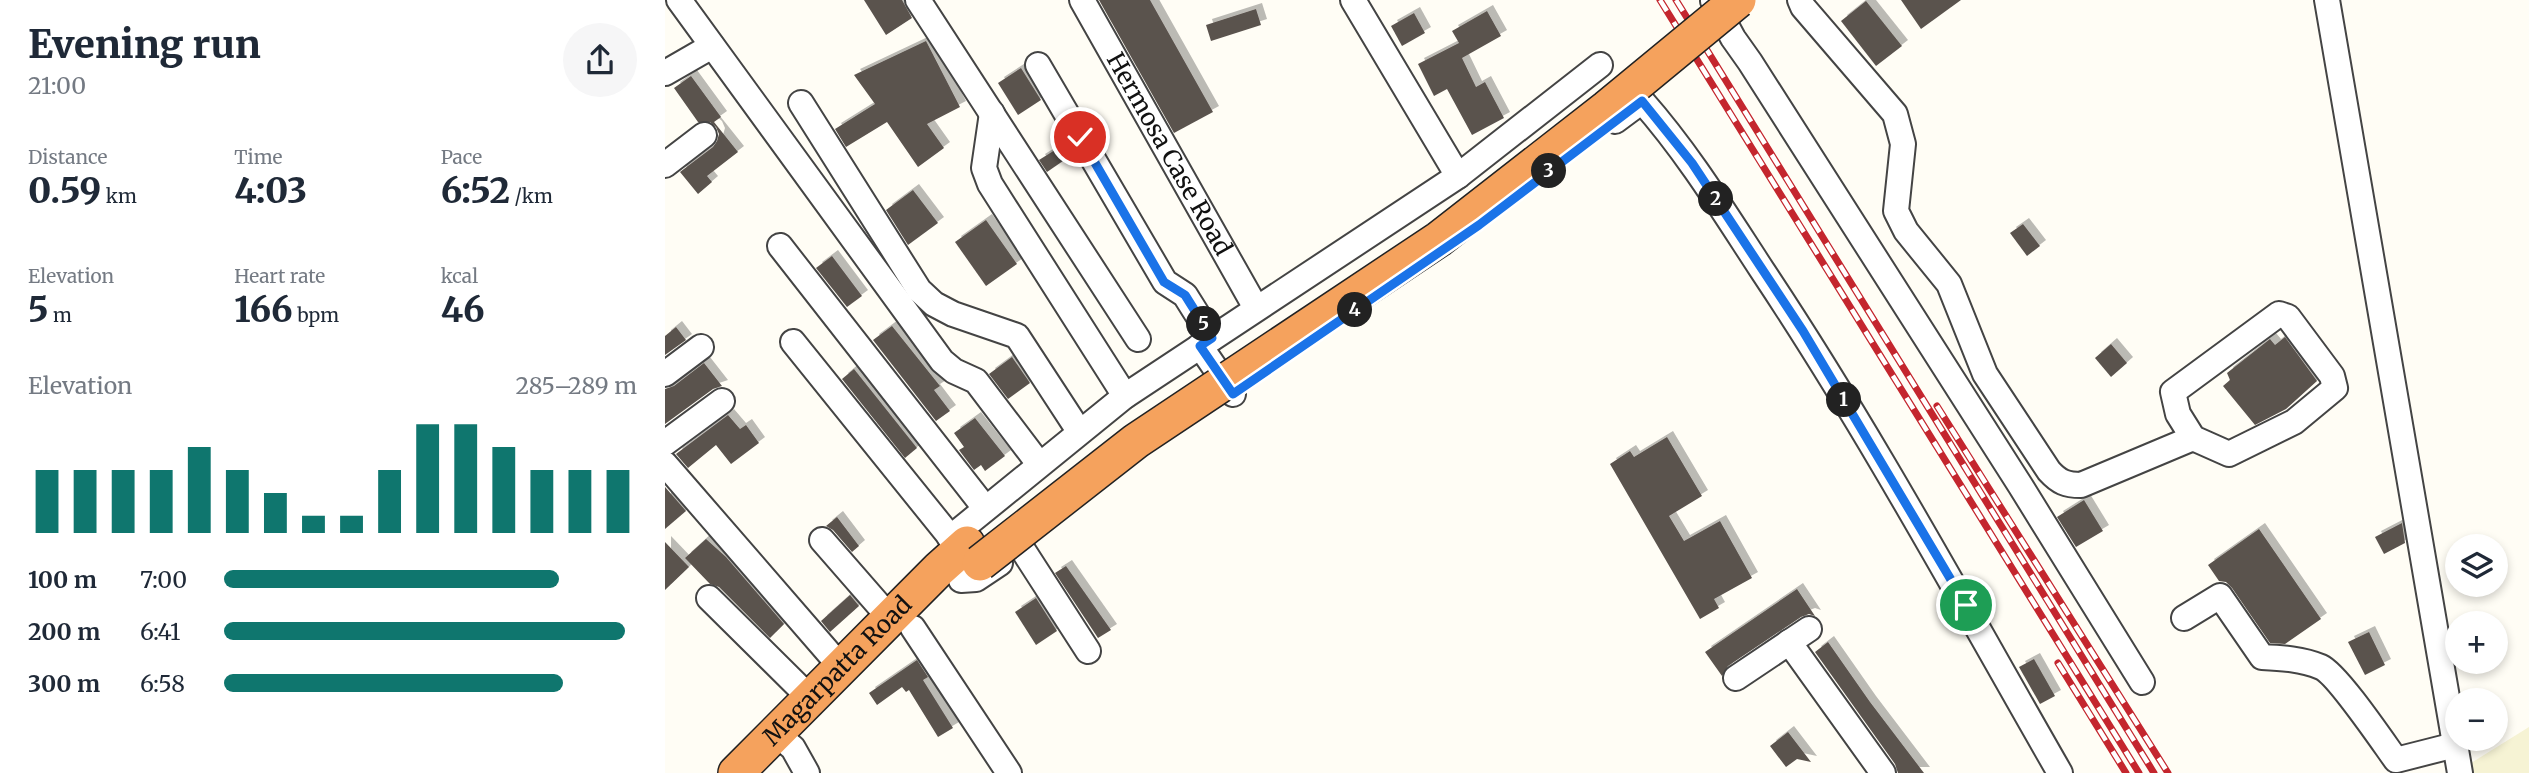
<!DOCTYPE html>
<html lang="en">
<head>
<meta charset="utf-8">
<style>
	:root { --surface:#fff; --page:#f6f6f7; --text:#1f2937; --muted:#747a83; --accent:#0f766e }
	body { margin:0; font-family:Merriweather,serif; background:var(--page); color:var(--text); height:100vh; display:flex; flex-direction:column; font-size:26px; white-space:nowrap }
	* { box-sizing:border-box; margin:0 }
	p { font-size:23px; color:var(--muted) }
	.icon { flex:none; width:38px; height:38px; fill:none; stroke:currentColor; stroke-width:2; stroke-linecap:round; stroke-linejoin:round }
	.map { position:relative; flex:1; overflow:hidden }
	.panel { display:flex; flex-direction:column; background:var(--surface); width:665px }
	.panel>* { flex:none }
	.buttons { position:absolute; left:1780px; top:534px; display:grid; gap:14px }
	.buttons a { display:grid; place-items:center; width:63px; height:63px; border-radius:50%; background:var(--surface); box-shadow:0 4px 10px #0003; font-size:35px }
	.pin { position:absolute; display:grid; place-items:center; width:60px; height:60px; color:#fff; margin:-30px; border:4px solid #fff; border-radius:50%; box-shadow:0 2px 7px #0007 }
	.km { position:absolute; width:35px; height:35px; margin:-18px; border-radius:50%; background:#222; color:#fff; font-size:19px; line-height:35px; text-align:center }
	.round { display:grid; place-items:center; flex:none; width:74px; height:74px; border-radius:37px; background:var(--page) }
	.headline { display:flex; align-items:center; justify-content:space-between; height:119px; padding:0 28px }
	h1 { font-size:38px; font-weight:800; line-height:52px }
	.figures { display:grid; grid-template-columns:repeat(3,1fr); gap:10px; height:119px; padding:7px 28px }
	.figures div { display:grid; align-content:center }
	.figures b { font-size:35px; font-weight:800 }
	.figures small { font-size:19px; font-weight:400 }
	.figures p { font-size:19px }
	.chart { height:196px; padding:14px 28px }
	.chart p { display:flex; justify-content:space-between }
	.chart svg { width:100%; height:126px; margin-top:7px; stroke:var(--accent); stroke-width:6 }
	ul { padding:0 28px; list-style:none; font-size:23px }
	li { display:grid; grid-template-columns:112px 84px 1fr; align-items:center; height:52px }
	li i { height:18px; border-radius:9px; background:var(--accent) }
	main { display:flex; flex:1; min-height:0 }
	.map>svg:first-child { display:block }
	.farmland { fill:#f6f3d4 }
	.building { fill:#5a524d; filter:url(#shadow) }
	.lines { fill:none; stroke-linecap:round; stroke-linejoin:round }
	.minor-casing { stroke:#444; stroke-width:28 }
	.highway-casing { stroke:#222; stroke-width:38 }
	.minor { stroke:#fff; stroke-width:24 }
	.highway { stroke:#f5a25d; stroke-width:35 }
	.rail-casing { stroke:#c4262e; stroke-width:7 }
	.rail { stroke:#fff; stroke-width:4.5; stroke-dasharray:13; stroke-linecap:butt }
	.highway-bridge-casing { stroke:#222; stroke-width:38; stroke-linecap:butt }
	.highway-bridge { stroke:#f5a25d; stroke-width:35 }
	.route-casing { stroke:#fff; stroke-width:14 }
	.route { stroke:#1a73e8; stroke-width:9 }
	.labels { text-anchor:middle; stroke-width:7; stroke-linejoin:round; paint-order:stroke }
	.street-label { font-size:24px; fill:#111; stroke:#fff }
</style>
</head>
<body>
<main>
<section class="panel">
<div class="headline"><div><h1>Evening run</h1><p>21:00</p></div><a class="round"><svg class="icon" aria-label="share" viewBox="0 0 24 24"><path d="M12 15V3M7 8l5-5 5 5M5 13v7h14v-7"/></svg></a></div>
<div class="figures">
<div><p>Distance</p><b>0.59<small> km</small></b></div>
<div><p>Time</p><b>4:03</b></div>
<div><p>Pace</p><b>6:52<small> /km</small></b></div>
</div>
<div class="figures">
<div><p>Elevation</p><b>5<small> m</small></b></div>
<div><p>Heart rate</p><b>166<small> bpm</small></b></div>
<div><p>kcal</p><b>46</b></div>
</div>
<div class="chart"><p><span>Elevation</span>285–289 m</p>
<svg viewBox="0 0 160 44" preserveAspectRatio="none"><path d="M5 44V22M15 44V22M25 44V22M35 44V22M45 44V14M55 44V22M65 44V30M75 44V38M85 44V38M95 44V22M105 44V6M115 44V6M125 44V14M135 44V22M145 44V22M155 44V22"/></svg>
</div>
<ul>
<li><b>100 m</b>7:00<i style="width:81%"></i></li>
<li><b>200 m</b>6:41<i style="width:97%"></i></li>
<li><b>300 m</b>6:58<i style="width:82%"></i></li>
</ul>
</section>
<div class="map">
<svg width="1864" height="773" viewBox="0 0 1864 773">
	<defs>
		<filter id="shadow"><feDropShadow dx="6" dy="-6" stdDeviation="0" flood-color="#0004"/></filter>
	</defs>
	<rect width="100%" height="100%" fill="#fffdf5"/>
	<path class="farmland" d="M 1864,727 L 1864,773 L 1790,773 Z"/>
	<g class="building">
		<path d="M 199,0 L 237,0 L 247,18 L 221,35 Z"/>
		<path d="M 434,0 L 485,0 L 548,112 L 509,133 Z"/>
		<path d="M 1236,0 L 1296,0 L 1256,29 Z"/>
		<path d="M 1201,1 L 1237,46 L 1211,66 L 1176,21 Z"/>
		<path d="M 591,9 L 596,25 L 546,41 L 541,25 Z"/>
		<path d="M 822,11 L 836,36 L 797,58 L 811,87 L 820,82 L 839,118 L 807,135 L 782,89 L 769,96 L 753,64 L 794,43 L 787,31 Z"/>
		<path d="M 749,13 L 760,33 L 737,46 L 726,26 Z"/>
		<path d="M 261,41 L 295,107 L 262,124 L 279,148 L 253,167 L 222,122 L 181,147 L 170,129 L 210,104 L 189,75 Z"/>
		<path d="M 356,68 L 376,100 L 353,115 L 333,83 Z"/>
		<path d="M 26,76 L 56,117 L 49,122 L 73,152 L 42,176 L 47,182 L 33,194 L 15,172 L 48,147 L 52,141 L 54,134 L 51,127 L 45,122 L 33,122 L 9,88 Z"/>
		<path d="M 390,150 L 398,161 L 382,172 L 374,160 Z"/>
		<path d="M 248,190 L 273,223 L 243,245 L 221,210 Z"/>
		<path d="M 321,220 L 352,264 L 321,286 L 290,242 Z"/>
		<path d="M 1358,224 L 1375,246 L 1362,256 L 1345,233 Z"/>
		<path d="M 167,256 L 197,296 L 182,307 L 151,268 Z"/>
		<path d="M 227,326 L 275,386 L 269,390 L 285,411 L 271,421 L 208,340 Z"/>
		<path d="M 11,327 L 21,340 L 0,355 L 0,336 Z"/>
		<path d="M 1620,337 L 1652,381 L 1621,409 L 1590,425 L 1558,386 L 1565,380 L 1562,373 L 1605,339 L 1610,345 Z"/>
		<path d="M 1446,344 L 1462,363 L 1446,377 L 1430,358 Z"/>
		<path d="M 347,357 L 365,383 L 343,399 L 324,374 Z"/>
		<path d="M 39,363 L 57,386 L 48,389 L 0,424 L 0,389 L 9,386 Z"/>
		<path d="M 189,369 L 252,448 L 240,458 L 177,379 Z"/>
		<path d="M 63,415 L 75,429 L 81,425 L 94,443 L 66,464 L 51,445 L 23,468 L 11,454 Z"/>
		<path d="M 310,418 L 340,456 L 320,471 L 316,465 L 309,470 L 294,450 L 299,447 L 289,433 Z"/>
		<path d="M 1002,437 L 1037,496 L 1004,516 L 1019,541 L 1055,521 L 1087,578 L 1049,599 L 1054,608 L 1035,619 L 945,464 L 965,451 L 969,457 Z"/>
		<path d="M 0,487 L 21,511 L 0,529 Z"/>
		<path d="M 1419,500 L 1438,531 L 1411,547 L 1392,517 Z"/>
		<path d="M 172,517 L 194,546 L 187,552 L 168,530 L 161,526 Z"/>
		<path d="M 1737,523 L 1740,543 L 1719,554 L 1710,537 Z"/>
		<path d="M 1594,529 L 1656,619 L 1620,644 L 1605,643 L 1567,588 L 1561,582 L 1554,581 L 1543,565 Z"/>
		<path d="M 41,539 L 61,557 L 119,624 L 105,638 L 54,587 L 45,584 L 20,558 Z"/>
		<path d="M 0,542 L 24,567 L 0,590 Z"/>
		<path d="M 401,566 L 446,630 L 433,638 L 390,573 Z"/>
		<path d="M 1132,589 L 1150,616 L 1144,614 L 1136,617 L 1063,666 L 1057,676 L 1040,652 Z"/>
		<path d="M 185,595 L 194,606 L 165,632 L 156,621 Z"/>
		<path d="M 371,598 L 392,631 L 371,645 L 350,612 Z"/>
		<path d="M 1704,632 L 1720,665 L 1700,675 L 1683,642 Z"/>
		<path d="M 1163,642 L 1205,702 L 1259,773 L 1233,773 L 1230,764 L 1150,652 Z"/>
		<path d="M 1369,659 L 1390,696 L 1375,704 L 1354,667 Z"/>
		<path d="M 252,660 L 263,677 L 258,680 L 288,728 L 273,737 L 244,690 L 241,692 L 237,687 L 212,705 L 204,693 Z"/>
		<path d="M 1123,732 L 1146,762 L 1132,759 L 1121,767 L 1105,746 Z"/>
	</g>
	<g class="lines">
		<defs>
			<g id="minor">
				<path d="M 14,0 L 277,361 L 289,371 L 311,381 L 374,464"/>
				<path d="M 253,0 L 473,339"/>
				<path id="s1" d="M 417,0 L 591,308"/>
				<path d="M 688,0 L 793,176"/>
				<path d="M 1135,0 L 1138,7 L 1230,114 L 1238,144 L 1231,211 L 1241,231 L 1284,284 L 1320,374 L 1384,471 C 1394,482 1401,485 1416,485 L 1528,438 L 1564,454 L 1629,422 L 1670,388 L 1667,376 L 1623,317 L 1614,314 L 1508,392 L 1513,414 L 1528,438"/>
				<path d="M 1662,0 L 1795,773"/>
				<path d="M 1048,1 L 1068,38 L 1085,62 L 1355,485 L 1477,682"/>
				<path d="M 373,65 L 500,282 L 520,295 L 547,338"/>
				<path d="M 0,73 L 47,46"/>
				<path d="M 136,103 L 254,290 L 269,304 L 288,314 L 352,336 L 414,431"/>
				<path d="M 327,113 L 319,168 L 325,184 L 460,396"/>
				<path d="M 950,121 L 977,101 C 1023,153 1059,212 1097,270 C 1205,432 1298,604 1395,773"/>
				<path d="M 0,165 L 39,135"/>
				<path d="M 115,246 L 320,508"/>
				<path d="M 128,342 L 294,548"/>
				<path d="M 535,346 L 568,394"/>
				<path d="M 0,374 L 36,347"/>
				<path d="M 0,443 L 57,401"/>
				<path d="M 0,464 L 176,667"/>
				<path d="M 285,538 L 460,396 L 793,176 L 935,65"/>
				<path d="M 157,540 L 225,618"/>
				<path d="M 356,547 L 423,651"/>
				<path d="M 296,580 L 311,579 L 335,563"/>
				<path d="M 44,598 L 145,698"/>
				<path d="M 1519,618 L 1555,596 L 1597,657 C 1617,658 1637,659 1656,667 C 1672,674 1718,742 1731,760 L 1790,745"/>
				<path d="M 248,628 L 344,773"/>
				<path d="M 1124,642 L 1218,773"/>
				<path d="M 1071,678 L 1144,629"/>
				<path d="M 110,733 L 128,748 L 142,773"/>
			</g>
			<g id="highway">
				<path id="s2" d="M 71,773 L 274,569 L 302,544"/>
			</g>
		</defs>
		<use href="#minor" class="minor-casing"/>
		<use href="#highway" class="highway-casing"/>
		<use href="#minor" class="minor"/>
		<use href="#highway" class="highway"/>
		<defs>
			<g id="rail">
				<path d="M 995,0 L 1474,773"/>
				<path d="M 1011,0 L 1489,773"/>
				<path d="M 1272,406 L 1503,773"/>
				<path d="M 1393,663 L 1461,773"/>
			</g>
		</defs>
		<use href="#rail" class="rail-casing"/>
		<use href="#rail" class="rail"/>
		<defs>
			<path id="highway-bridge" d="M 315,563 L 471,441 L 774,239 L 942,108 L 1073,0"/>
		</defs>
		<use href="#highway-bridge" class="highway-bridge-casing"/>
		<use href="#highway-bridge" class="highway-bridge"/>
	</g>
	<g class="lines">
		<defs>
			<path id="route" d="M 415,137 L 499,282 L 520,295 L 547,338 L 535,346 L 568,394 L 814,225 L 977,101 L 1027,163 L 1138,331 L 1301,605"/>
		</defs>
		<use href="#route" class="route-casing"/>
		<use href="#route" class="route"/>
	</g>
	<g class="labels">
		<g class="street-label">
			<text dy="8" stroke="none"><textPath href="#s1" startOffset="177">Hermosa Case Road</textPath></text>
			<text dy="8" stroke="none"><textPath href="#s2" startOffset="144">Magarpatta Road</textPath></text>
		</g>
	</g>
</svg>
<div class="buttons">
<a><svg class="icon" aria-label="layers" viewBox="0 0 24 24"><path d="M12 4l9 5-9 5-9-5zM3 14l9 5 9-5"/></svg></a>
<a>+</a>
<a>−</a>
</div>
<div class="pin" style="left:1301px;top:605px;background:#1e9e55"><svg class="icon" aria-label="arrive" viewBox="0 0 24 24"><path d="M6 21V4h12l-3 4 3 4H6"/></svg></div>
<div class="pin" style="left:415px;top:137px;background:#d93025"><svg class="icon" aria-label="check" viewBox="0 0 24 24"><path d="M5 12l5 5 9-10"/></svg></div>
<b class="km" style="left:1179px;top:400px">1</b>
<b class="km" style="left:1051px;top:199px">2</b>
<b class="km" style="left:884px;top:171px">3</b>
<b class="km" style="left:690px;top:310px">4</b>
<b class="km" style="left:539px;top:324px">5</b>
</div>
</main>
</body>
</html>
